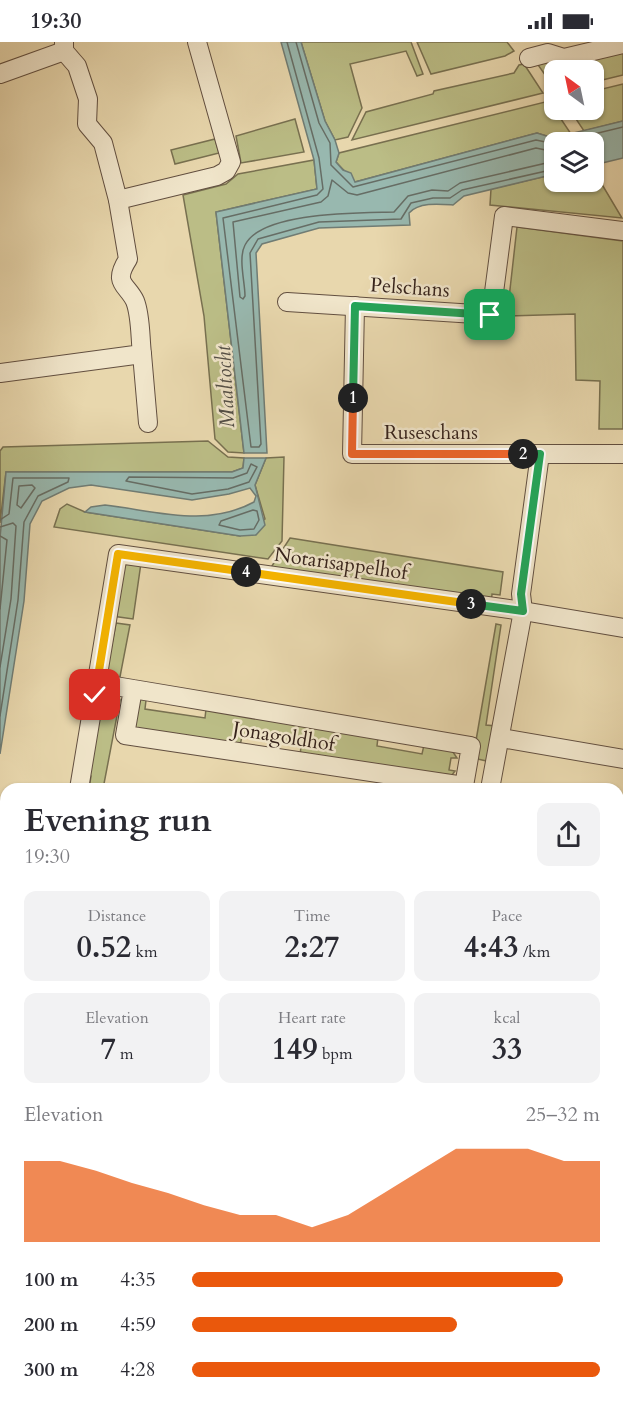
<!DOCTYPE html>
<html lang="en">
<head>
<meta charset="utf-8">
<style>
	:root { --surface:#fff; --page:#f2f2f3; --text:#2b2b33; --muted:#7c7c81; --accent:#ea580c }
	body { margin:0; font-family:Cardo,serif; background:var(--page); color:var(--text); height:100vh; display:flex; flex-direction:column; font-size:22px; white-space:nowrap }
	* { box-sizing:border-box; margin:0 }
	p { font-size:20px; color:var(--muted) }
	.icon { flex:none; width:33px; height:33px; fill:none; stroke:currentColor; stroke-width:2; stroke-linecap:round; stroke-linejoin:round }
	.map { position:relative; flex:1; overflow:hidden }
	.drawer { position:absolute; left:0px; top:741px; width:624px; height:621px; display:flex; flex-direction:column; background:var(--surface); border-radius:18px 18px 0 0; box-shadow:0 2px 4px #0004 }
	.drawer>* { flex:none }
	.needle { width:39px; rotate:327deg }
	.fabs { position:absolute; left:544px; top:18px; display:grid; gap:12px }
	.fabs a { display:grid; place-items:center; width:60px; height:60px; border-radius:12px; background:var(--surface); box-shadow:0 2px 4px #0004; font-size:30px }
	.pin { position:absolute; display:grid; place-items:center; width:51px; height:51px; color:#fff; margin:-26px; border-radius:12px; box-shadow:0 3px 9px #0006 }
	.km { position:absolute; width:30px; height:30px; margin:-15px; border-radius:50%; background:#222; color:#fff; font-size:16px; line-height:30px; text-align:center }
	.round { display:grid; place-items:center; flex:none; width:63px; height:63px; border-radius:12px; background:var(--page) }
	.summary { display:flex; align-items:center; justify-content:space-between; height:102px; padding:0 24px }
	h1 { font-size:33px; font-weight:700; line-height:45px }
	.figures { display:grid; grid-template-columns:repeat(3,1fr); gap:9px; height:102px; padding:6px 24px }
	.figures div { display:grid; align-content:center; border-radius:12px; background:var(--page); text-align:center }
	.figures b { font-size:30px; font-weight:700 }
	.figures small { font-size:16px; font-weight:400 }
	.figures p { font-size:16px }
	.chart { height:168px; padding:12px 24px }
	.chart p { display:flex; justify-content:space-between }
	.chart svg { width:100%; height:108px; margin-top:6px; fill:var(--accent); opacity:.7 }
	ul { padding:0 24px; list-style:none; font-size:20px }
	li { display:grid; grid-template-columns:96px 72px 1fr; align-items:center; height:45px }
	li i { height:15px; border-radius:8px; background:var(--accent) }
	.status { display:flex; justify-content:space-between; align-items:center; height:42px; padding:0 30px; background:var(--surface); direction:ltr }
	.status svg { height:16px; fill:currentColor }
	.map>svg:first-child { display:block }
	.green { fill:#bbbd86; stroke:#787050; stroke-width:1.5 }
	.water { fill:#98b8af; stroke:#707c74; stroke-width:1.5 }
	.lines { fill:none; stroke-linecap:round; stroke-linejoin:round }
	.shore { stroke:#666d65; stroke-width:1.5 }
	.minor-casing { stroke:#624f40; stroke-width:20 }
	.minor { stroke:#f0e5ca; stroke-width:18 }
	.split-1-casing { stroke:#fff; stroke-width:12 }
	.split-2-casing { stroke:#fff; stroke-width:12 }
	.split-3-casing { stroke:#fff; stroke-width:12 }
	.split-4-casing { stroke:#fff; stroke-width:12 }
	.split-5-casing { stroke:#fff; stroke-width:12 }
	.split-1 { stroke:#22a559; stroke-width:8 }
	.split-2 { stroke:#f0652b; stroke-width:8 }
	.split-3 { stroke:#22a559; stroke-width:8 }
	.split-4 { stroke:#f5b400; stroke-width:8 }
	.split-5 { stroke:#f5b400; stroke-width:8 }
	.labels { text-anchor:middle; stroke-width:5; stroke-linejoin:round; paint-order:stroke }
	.street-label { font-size:20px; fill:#35221b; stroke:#f0e5ca }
	.water-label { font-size:21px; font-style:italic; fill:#534f47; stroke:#f0e5ca }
</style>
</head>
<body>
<div class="status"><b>19:30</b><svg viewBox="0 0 49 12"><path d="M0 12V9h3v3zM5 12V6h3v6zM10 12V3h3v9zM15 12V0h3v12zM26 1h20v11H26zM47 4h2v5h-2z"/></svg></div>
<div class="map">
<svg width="623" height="1362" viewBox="0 0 623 1362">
	<rect width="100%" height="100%" fill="#e8d7ad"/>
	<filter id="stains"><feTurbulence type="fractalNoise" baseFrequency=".00333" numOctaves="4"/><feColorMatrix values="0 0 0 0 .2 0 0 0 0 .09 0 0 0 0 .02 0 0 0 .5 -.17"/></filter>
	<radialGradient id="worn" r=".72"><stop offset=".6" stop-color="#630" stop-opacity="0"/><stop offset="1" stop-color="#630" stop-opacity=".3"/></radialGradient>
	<g class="green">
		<path d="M 301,0 L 411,0 L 423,32 L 417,34 L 406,9 L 350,22 L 362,66 L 348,95 L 335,98 L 325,79 Z"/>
		<path d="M 417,0 L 507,0 L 514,9 L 505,14 L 431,32 Z"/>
		<path d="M 623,6 L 623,33 L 594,40 L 594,28 L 555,28 L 555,47 L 536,20 L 544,18 L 551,23 Z"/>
		<path d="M 524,22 L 543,51 L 352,98 L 366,70 L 433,52 L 434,49 L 514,31 L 519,23 Z"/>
		<path d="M 623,42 L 623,79 L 584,89 L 570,68 L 594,68 L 594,49 Z"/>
		<path d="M 549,59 L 571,92 L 553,96 L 537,91 L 355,140 L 336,120 L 339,111 Z"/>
		<path d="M 295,77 L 304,110 L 241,121 L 236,94 Z"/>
		<path d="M 215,97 L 219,111 L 175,122 L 171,108 Z"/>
		<path d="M 314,118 L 317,147 L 216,170 L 244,411 L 228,410 L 215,397 L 204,274 L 183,153 L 226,142 L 238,132 Z"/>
		<path d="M 594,129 L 622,176 L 490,163 L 491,147 L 555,132 L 555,140 L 594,140 Z"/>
		<path d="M 517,185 L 623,199 L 623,387 L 599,387 L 600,339 L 576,338 L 575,272 L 507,274 Z"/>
		<path d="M 208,399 L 228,415 L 244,416 L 243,426 L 232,430 L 6,430 L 0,481 L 0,409 L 3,405 Z"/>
		<path d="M 284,415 L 282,499 L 268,517 L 54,485 L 60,467 L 67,462 L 85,470 L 240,494 L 265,477 L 255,443 L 266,416 Z"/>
		<path d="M 290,496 L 503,530 L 500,553 L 492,552 L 491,563 L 270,527 Z"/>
		<path d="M 125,521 L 141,521 L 133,577 L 112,574 Z"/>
		<path d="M 116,581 L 130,583 L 119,640 L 105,638 Z"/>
		<path d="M 496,582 L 501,583 L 486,683 L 496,684 L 491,720 L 473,716 Z"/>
		<path d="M 104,651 L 117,653 L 120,658 L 103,747 L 89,747 L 91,734 L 86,733 Z"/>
		<path d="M 138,657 L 146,658 L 145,667 L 205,676 L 206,667 L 378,695 L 377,704 L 422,712 L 424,703 L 451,707 L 457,716 L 451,716 L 449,728 L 455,729 L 452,733 L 300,714 L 301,704 L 242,694 L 240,704 L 136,687 L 132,684 Z"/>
		<path d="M 0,1084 L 6,1085 L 6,1356 L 335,1356 L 339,1362 L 0,1362 Z"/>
		<path d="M 618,1173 L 623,1176 L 623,1205 L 618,1201 Z"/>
		<path d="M 618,1213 L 623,1217 L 623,1362 L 341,1362 L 337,1356 L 618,1356 Z"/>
	</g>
	<g class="water">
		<path d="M 281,0 L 301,0 L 325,79 L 335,98 L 339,111 L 336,120 L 343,128 L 351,131 L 355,140 L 537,91 L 553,96 L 623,79 L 623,116 L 594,123 L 594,100 L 555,100 L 555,132 L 464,154 L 453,163 C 439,162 419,160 409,171 L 410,183 L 319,186 L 262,202 L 256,211 L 267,411 L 244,411 L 216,170 L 317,147 L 314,118 Z"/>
		<path d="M 244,416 L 266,416 L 255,443 L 265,483 L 256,493 L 240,494 L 85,470 L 91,465 L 105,463 C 156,469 206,486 254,460 L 256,454 L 250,446 L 229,452 L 192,458 L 91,443 L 69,446 L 42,459 L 30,482 L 24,559 L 0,712 L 0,496 L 6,430 L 232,430 L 243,426 Z"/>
	</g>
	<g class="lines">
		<g class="shore">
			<path d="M 287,0 L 319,116 L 323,147 L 317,153 L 223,176 L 251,405 L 259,405 L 261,402 L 250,211 L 258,197 L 319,180 L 401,177 L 411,161 L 433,156 L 450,156 L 462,148 L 555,127"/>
			<path d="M 296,0 L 319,81 L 330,101 L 331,123 L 353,145 L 536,98 L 555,102"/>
			<path d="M 561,100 L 623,85"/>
			<path d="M 555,110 L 536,106 L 357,153 L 348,151 L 332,138 L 328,154 L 321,160 L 233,180 L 240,255 L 243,257 L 245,254 C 245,240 238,216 245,203 C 262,169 360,171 394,170 L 408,154 L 432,148 L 448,149 L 460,141 L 555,119"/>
			<path d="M 251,422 L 257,425 L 249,440 L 228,447 L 192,452 L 126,439 L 129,435 L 233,436 L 247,431 Z"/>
			<path d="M 19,444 L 32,443 L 35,446 L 21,466 L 17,463 Z"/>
			<path d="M 253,468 L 257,469 L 259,478 L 254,487 L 240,488 L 219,483 L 221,479 Z"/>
			<path d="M 0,478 L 9,472 L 13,436 L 69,436 L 68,440 L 38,454 L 24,480 L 18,558 L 0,674"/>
			<path d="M 0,485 L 13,481 L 16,484 L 11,557 L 0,625"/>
			<path d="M 0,494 L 7,498 L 0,567"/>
		</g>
		<defs>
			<g id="minor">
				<path d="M 529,16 L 548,11 L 564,16 L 623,2"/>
				<path d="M 0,32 L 64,9"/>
				<path d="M 118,158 L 217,134 L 226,129 L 231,120 L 197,0"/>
				<path d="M 287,260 L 491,273 L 504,174 L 623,189"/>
				<path d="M 355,264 L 352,412 L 623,412"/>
				<path d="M 142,312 L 148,381"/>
				<path d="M 0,331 L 142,312 C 140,296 141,274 135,259 C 127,242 112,242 128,217 L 118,158 L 103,101 L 87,82 L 88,57 L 77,24 L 64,9 L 64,0"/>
				<path d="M 97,641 L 133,647 L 471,704 L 464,744 L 125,693 L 133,647"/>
				<path d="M 501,696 L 623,717"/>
				<path d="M 79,747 L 118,512 L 523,569 L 623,586"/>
				<path d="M 490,747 L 523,569 L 521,552 L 540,412"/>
				<path d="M 618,838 L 623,839"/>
				<path d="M 618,935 L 623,929"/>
				<path d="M 618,964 L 623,968"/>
				<path d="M 618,1030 L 623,1024"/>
				<path d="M 0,1055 L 6,1056"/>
				<path d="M 618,1160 L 623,1161"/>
			</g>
		</defs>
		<use href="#minor" class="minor-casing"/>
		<use href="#minor" class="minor"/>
	</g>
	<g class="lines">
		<defs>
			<path id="split-1" d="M 353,356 L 355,264 L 490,273"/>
			<path id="split-2" d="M 353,356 L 352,412 L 523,412"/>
			<path id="split-3" d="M 471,562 L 523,569 L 521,552 L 540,412 L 523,412"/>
			<path id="split-4" d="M 246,530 L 471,562"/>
			<path id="split-5" d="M 95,653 L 118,512 L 246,530"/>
		</defs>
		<use href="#split-1" class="split-1-casing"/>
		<use href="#split-2" class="split-2-casing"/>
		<use href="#split-3" class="split-3-casing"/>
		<use href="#split-4" class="split-4-casing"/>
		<use href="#split-5" class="split-5-casing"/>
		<use href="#split-1" class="split-1"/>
		<use href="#split-2" class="split-2"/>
		<use href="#split-3" class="split-3"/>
		<use href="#split-4" class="split-4"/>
		<use href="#split-5" class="split-5"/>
	</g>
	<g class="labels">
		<g class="street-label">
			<text transform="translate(410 245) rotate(4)" y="7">Pelschans</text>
			<text x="431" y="397">Ruseschans</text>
			<text transform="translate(341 521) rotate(8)" y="7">Notarisappelhof</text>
			<text transform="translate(284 694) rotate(9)" y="7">Jonagoldhof</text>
		</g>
		<g class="water-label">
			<text transform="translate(225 345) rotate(-93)" y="7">Maaltocht</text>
		</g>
	</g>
	<rect width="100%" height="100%" filter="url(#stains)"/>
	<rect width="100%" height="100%" fill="url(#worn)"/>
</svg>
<div class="fabs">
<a><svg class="needle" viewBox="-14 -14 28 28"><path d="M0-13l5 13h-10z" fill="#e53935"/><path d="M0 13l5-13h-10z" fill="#7c7c81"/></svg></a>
<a><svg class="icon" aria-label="layers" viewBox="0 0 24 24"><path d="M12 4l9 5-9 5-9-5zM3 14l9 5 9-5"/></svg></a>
</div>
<div class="pin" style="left:490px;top:273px;background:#1e9e55"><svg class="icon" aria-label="arrive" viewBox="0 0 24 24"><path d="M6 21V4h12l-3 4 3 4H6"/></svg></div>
<div class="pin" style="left:95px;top:653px;background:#d93025"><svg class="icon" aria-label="check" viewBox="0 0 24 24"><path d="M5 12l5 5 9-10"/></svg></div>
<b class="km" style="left:353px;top:356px">1</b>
<b class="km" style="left:523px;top:412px">2</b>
<b class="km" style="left:471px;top:562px">3</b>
<b class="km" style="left:246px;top:530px">4</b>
<section class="drawer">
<div class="summary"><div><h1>Evening run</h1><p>19:30</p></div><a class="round"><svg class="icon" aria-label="share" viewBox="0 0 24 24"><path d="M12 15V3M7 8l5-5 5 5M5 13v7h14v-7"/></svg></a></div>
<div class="figures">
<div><p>Distance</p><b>0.52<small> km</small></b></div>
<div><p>Time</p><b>2:27</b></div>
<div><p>Pace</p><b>4:43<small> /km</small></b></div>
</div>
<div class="figures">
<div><p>Elevation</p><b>7<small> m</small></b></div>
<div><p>Heart rate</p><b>149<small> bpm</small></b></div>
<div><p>kcal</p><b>33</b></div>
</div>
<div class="chart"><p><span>Elevation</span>25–32 m</p>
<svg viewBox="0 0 160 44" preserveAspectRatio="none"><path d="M0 44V11L10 11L20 15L30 20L40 24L50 29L60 33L70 33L80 38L90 33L100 24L110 15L120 6L130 6L140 6L150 11L160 11V44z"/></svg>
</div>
<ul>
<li><b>100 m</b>4:35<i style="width:91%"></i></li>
<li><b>200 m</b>4:59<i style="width:65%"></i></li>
<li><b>300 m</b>4:28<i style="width:100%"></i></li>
</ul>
</section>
</div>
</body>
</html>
